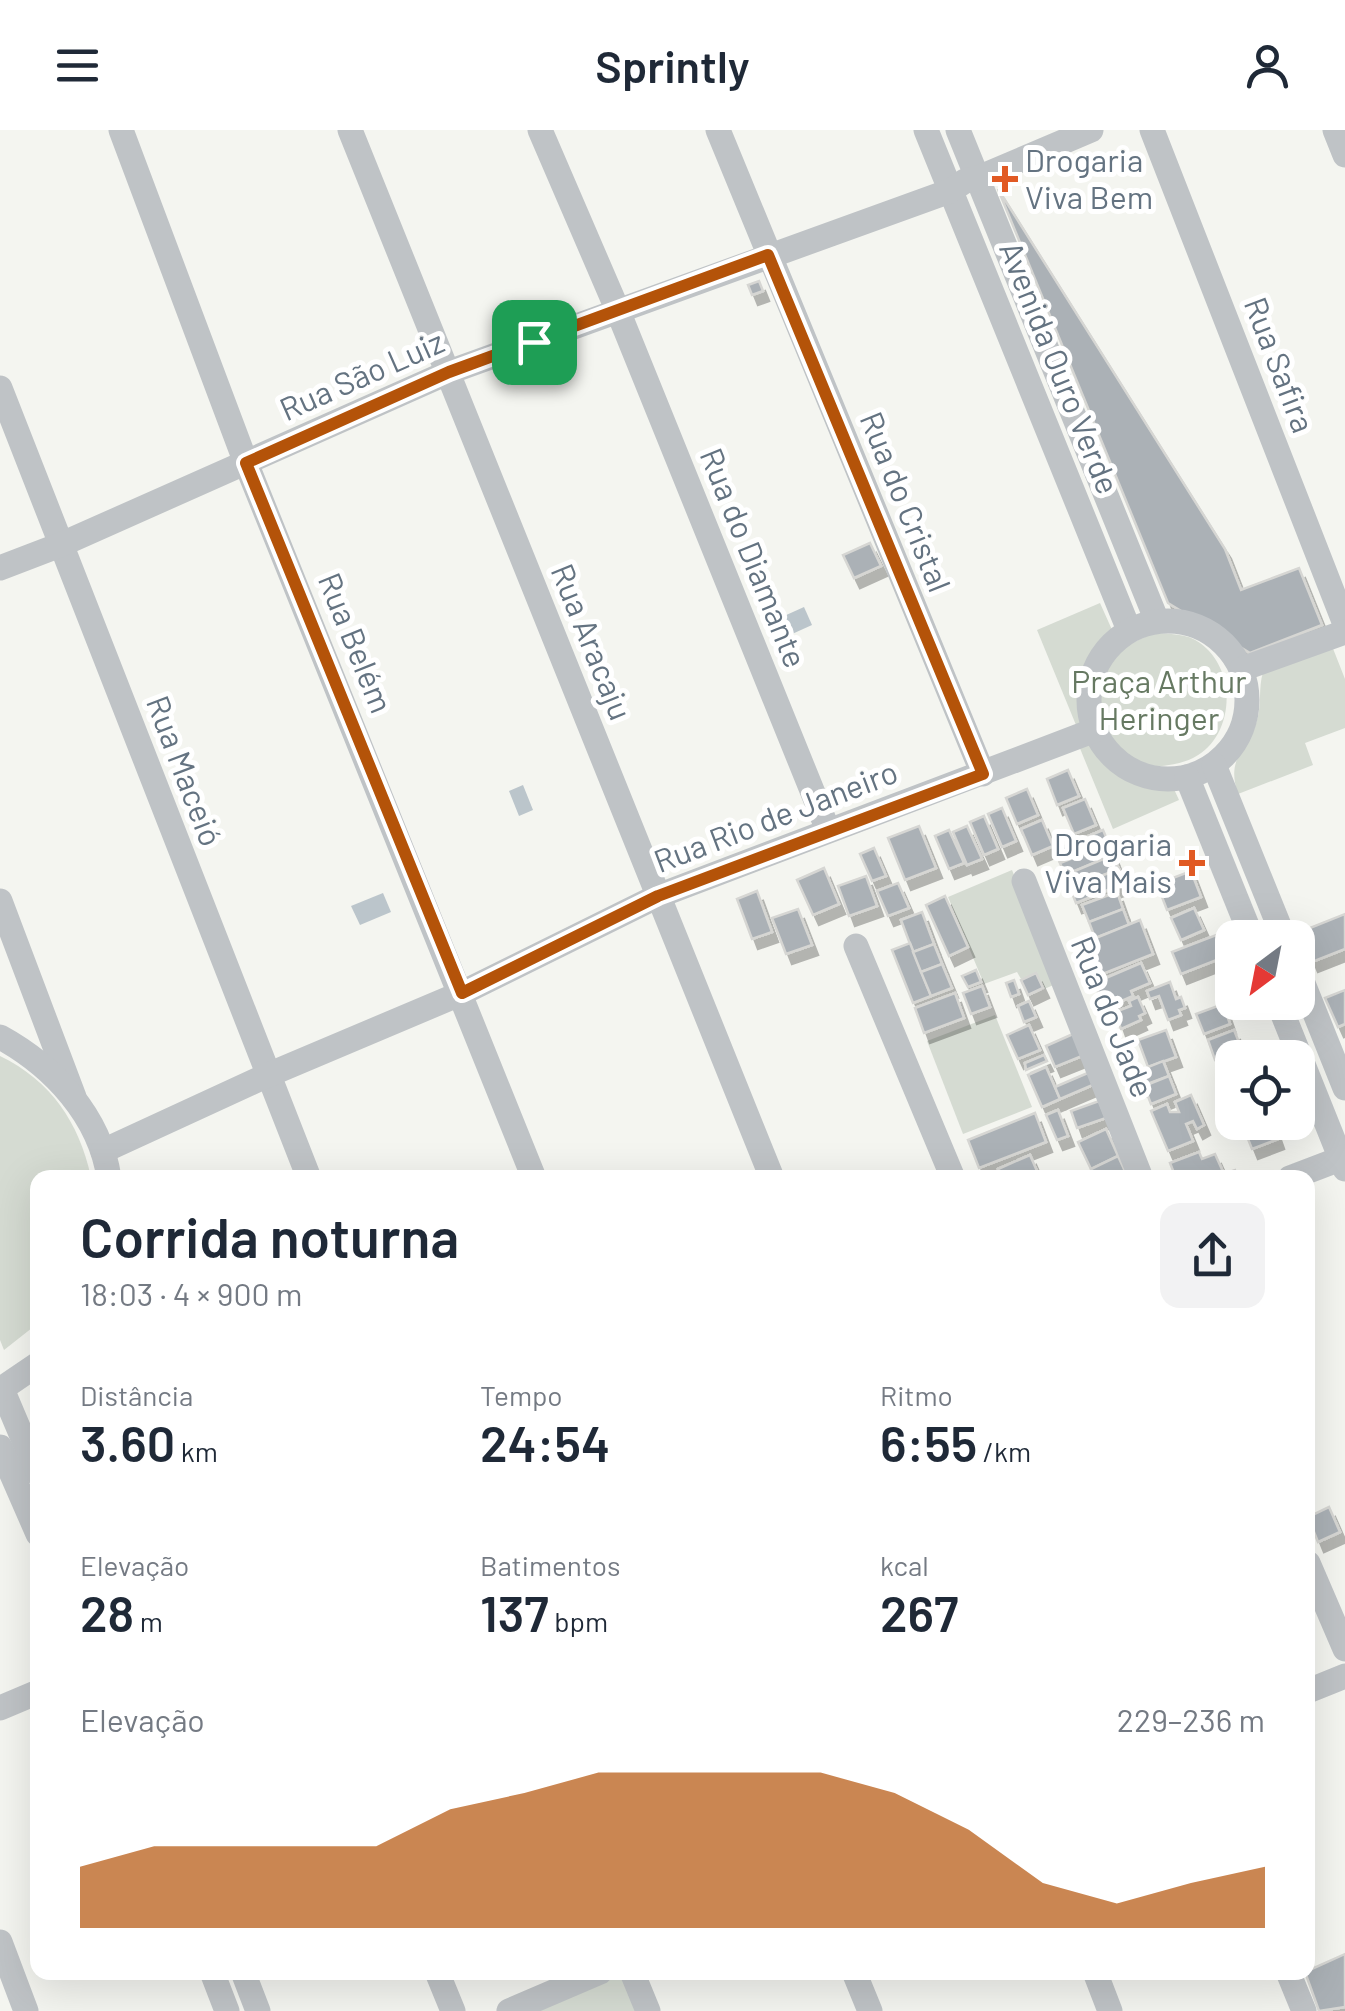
<!DOCTYPE html>
<html lang="pt">
<head>
<meta charset="utf-8">
<style>
	:root { --surface:#fff; --page:#f2f2f3; --text:#1f2937; --muted:#747a83; --accent:#b45309 }
	body { margin:0; font-family:Barlow,sans-serif; background:var(--page); color:var(--text); height:100vh; display:flex; flex-direction:column; font-size:38px; white-space:nowrap }
	* { box-sizing:border-box; margin:0 }
	p { font-size:32px; color:var(--muted) }
	.icon { flex:none; width:55px; height:55px; fill:none; stroke:currentColor; stroke-width:2; stroke-linecap:round; stroke-linejoin:round }
	.map { position:relative; flex:1; overflow:hidden }
	.panel { position:absolute; left:30px; top:1040px; width:1285px; height:810px; display:flex; flex-direction:column; background:var(--surface); border-radius:20px; box-shadow:0 10px 40px #0002 }
	.panel>* { flex:none }
	.needle { width:65px; rotate:212deg }
	.fabs { position:absolute; left:1215px; top:790px; display:grid; gap:20px }
	.fabs a { display:grid; place-items:center; width:100px; height:100px; border-radius:20px; background:var(--surface); box-shadow:0 10px 40px #0002; font-size:50px }
	.pin { position:absolute; display:grid; place-items:center; width:85px; height:85px; color:#fff; margin:-42px; border-radius:20px; box-shadow:0 5px 15px #0006 }
	.round { display:grid; place-items:center; flex:none; width:105px; height:105px; border-radius:20px; background:var(--page) }
	.headline { display:flex; align-items:center; justify-content:space-between; height:170px; padding:0 50px }
	h1 { font-size:55px; font-weight:600; line-height:75px }
	.metrics { display:grid; grid-template-columns:repeat(3,1fr); gap:15px; height:170px; padding:10px 50px }
	.metrics div { display:grid; align-content:center }
	.metrics b { font-size:50px; font-weight:600 }
	.metrics small { font-size:28px; font-weight:400 }
	.metrics p { font-size:28px }
	.chart { height:280px; padding:20px 50px }
	.chart p { display:flex; justify-content:space-between }
	.chart svg { width:100%; height:180px; margin-top:10px; fill:var(--accent); opacity:.7 }
	header { display:flex; justify-content:space-between; align-items:center; height:130px; padding:0 50px; background:var(--surface); font-size:45px; font-weight:600 }
	.map>svg:first-child { display:block }
	.green { fill:#d5dbd2 }
	.water { fill:#bbc5cb }
	.building { fill:#abb1b6; stroke:#d6d6d3; stroke-width:2.5; filter:url(#shadow) }
	.lines { fill:none; stroke-linecap:round; stroke-linejoin:round }
	.minor { stroke:#bfc3c6; stroke-width:25 }
	.route-casing { stroke:#fff; stroke-width:20 }
	.route { stroke:#b45309; stroke-width:12 }
	.poi-dot { fill:#e15a24; stroke:#fff; stroke-width:4 }
	.labels { text-anchor:middle; stroke-width:10; stroke-linejoin:round; paint-order:stroke }
	.poi-label { font-size:32px; fill:#647381; stroke:#fff; text-anchor:start }
	.street-label { font-size:32px; fill:#647381; stroke:#fff }
	.park-label { font-size:32px; fill:#667962; stroke:#fff }
</style>
</head>
<body>
<header><svg class="icon" aria-label="menu" viewBox="0 0 24 24"><path d="M4 6h16M4 12h16M4 18h16"/></svg>Sprintly<svg class="icon" aria-label="person" viewBox="0 0 24 24"><circle cx="12" cy="8" r="4"/><path d="M4 21q1-7 8-7t8 7"/></svg></header>
<div class="map">
<svg width="1345" height="1881" viewBox="0 0 1345 1881">
	<defs>
		<filter id="shadow"><feDropShadow dx="6" dy="10" stdDeviation="0" flood-color="#0004"/></filter>
	</defs>
	<rect width="100%" height="100%" fill="#f4f5f0"/>
	<g class="green">
		<path d="M 1100,473 L 1113,502 C 1083,528 1077,554 1082,593 L 1076,595 L 1037,500 Z"/>
		<path d="M 1153,503 C 1169,504 1187,503 1200,513 C 1238,540 1235,607 1193,628 C 1179,635 1161,636 1146,638 C 1133,630 1118,623 1107,611 C 1086,588 1088,547 1112,526 C 1124,516 1139,510 1153,503 Z"/>
		<path d="M 1332,516 L 1345,549 L 1345,598 L 1305,613 L 1313,635 L 1238,664 C 1225,625 1249,622 1257,590 C 1262,574 1258,559 1263,542 Z"/>
		<path d="M 1088,613 L 1121,646 L 1173,657 L 1179,670 L 1113,699 L 1079,616 Z"/>
		<path d="M 1012,740 L 1058,853 L 1042,860 L 1035,844 L 1021,849 L 1017,842 L 984,854 L 948,767 Z"/>
		<path d="M 995,885 L 1032,977 L 963,1004 L 927,911 Z"/>
		<path d="M 0,926 C 51,951 79,992 91,1047 L 38,1048 L 37,1194 L 4,1220 L 0,1210 Z"/>
		<path d="M 625,1843 L 641,1881 L 531,1881 Z"/>
	</g>
	<g class="water">
		<path d="M 804,477 L 812,495 L 781,509 L 773,491 Z"/>
		<path d="M 523,655 L 533,680 L 519,686 L 509,661 Z"/>
		<path d="M 383,763 L 391,782 L 360,795 L 351,776 Z"/>
	</g>
	<g class="building">
		<path d="M 998,59 L 1225,419 L 1241,460 L 1299,438 L 1322,495 L 1250,523 L 1168,473 Z"/>
		<path d="M 759,151 L 763,161 L 752,165 L 748,155 Z"/>
		<path d="M 870,413 L 881,436 L 854,448 L 843,425 Z"/>
		<path d="M 1068,640 L 1079,666 L 1057,675 L 1047,649 Z"/>
		<path d="M 1027,659 L 1038,685 L 1017,694 L 1006,668 Z"/>
		<path d="M 1085,669 L 1096,695 L 1074,704 L 1063,678 Z"/>
		<path d="M 1002,678 L 1016,711 L 1002,717 L 988,684 Z"/>
		<path d="M 984,686 L 998,719 L 984,725 L 970,692 Z"/>
		<path d="M 1042,690 L 1053,716 L 1032,725 L 1021,699 Z"/>
		<path d="M 919,696 L 936,738 L 905,750 L 888,708 Z"/>
		<path d="M 967,696 L 982,729 L 967,735 L 953,702 Z"/>
		<path d="M 949,700 L 964,733 L 949,739 L 935,706 Z"/>
		<path d="M 1103,700 L 1109,714 L 1060,733 L 1055,720 Z"/>
		<path d="M 1109,714 L 1113,725 L 1065,745 L 1060,733 Z"/>
		<path d="M 874,718 L 886,746 L 872,751 L 860,724 Z"/>
		<path d="M 1113,725 L 1119,739 L 1070,758 L 1065,745 Z"/>
		<path d="M 824,738 L 839,774 L 813,785 L 797,750 Z"/>
		<path d="M 1119,739 L 1125,753 L 1076,773 L 1070,758 Z"/>
		<path d="M 1191,741 L 1201,767 L 1167,780 L 1157,754 Z"/>
		<path d="M 866,746 L 877,776 L 849,786 L 838,756 Z"/>
		<path d="M 898,753 L 909,778 L 888,786 L 877,761 Z"/>
		<path d="M 757,761 L 772,802 L 752,809 L 737,769 Z"/>
		<path d="M 1117,762 L 1123,779 L 1089,792 L 1082,775 Z"/>
		<path d="M 945,766 L 968,817 L 949,826 L 926,775 Z"/>
		<path d="M 1194,778 L 1204,800 L 1181,810 L 1171,788 Z"/>
		<path d="M 798,779 L 812,815 L 786,824 L 772,788 Z"/>
		<path d="M 1123,779 L 1129,795 L 1095,808 L 1089,792 Z"/>
		<path d="M 922,782 L 934,814 L 913,822 L 901,790 Z"/>
		<path d="M 1345,784 L 1345,819 L 1312,832 L 1300,802 Z"/>
		<path d="M 1140,790 L 1153,824 L 1100,845 L 1086,812 Z"/>
		<path d="M 1224,802 L 1232,824 L 1181,844 L 1172,822 Z"/>
		<path d="M 910,813 L 931,866 L 913,873 L 892,820 Z"/>
		<path d="M 934,814 L 942,834 L 921,842 L 913,822 Z"/>
		<path d="M 1141,833 L 1150,853 L 1131,861 L 1133,866 L 1117,873 L 1115,868 L 1103,874 L 1094,853 Z"/>
		<path d="M 942,834 L 952,858 L 931,866 L 921,842 Z"/>
		<path d="M 976,840 L 981,852 L 968,857 L 962,846 Z"/>
		<path d="M 1036,843 L 1043,858 L 1028,865 L 1021,850 Z"/>
		<path d="M 1014,850 L 1019,864 L 1011,867 L 1006,853 Z"/>
		<path d="M 1170,852 L 1176,869 L 1181,867 L 1185,878 L 1179,880 L 1181,885 L 1168,890 L 1159,866 L 1150,869 L 1147,861 Z"/>
		<path d="M 982,856 L 990,877 L 971,884 L 963,863 Z"/>
		<path d="M 1345,860 L 1345,894 L 1338,897 L 1325,868 Z"/>
		<path d="M 955,863 L 964,888 L 924,903 L 915,878 Z"/>
		<path d="M 1138,867 L 1145,883 L 1139,886 L 1141,890 L 1121,899 L 1115,882 L 1131,876 L 1129,871 Z"/>
		<path d="M 1029,871 L 1036,887 L 1024,892 L 1018,876 Z"/>
		<path d="M 1223,874 L 1230,894 L 1204,904 L 1196,884 Z"/>
		<path d="M 1029,895 L 1040,920 L 1018,929 L 1007,905 Z"/>
		<path d="M 1166,900 L 1176,927 L 1148,937 L 1138,910 Z"/>
		<path d="M 1234,900 L 1242,920 L 1215,930 L 1208,910 Z"/>
		<path d="M 1073,904 L 1082,926 L 1055,937 L 1046,916 Z"/>
		<path d="M 1044,925 L 1047,931 L 1026,940 L 1025,933 Z"/>
		<path d="M 1163,931 L 1169,946 L 1139,957 L 1133,943 Z"/>
		<path d="M 1232,935 L 1232,958 L 1226,960 L 1218,940 Z"/>
		<path d="M 1046,937 L 1060,969 L 1042,977 L 1028,945 Z"/>
		<path d="M 1090,942 L 1095,954 L 1060,969 L 1055,957 Z"/>
		<path d="M 1169,946 L 1176,964 L 1151,974 L 1144,956 Z"/>
		<path d="M 1191,965 L 1204,995 L 1197,999 L 1193,991 L 1186,994 L 1193,1011 L 1168,1021 L 1151,981 L 1167,974 L 1170,982 L 1179,982 L 1175,972 Z"/>
		<path d="M 1099,971 L 1106,988 L 1077,998 L 1071,981 Z"/>
		<path d="M 1058,980 L 1068,1006 L 1057,1010 L 1046,985 Z"/>
		<path d="M 1035,983 L 1046,1012 L 979,1038 L 968,1010 Z"/>
		<path d="M 1261,992 L 1272,992 L 1278,1009 L 1252,1019 L 1244,999 Z"/>
		<path d="M 1106,999 L 1118,1026 L 1091,1039 L 1078,1012 Z"/>
		<path d="M 1199,1022 L 1202,1029 L 1215,1024 L 1224,1044 L 1235,1040 L 1238,1048 L 1176,1048 L 1170,1033 Z"/>
		<path d="M 1030,1025 L 1040,1048 L 1002,1048 L 998,1039 Z"/>
		<path d="M 1118,1026 L 1128,1048 L 1095,1048 L 1091,1039 Z"/>
		<path d="M 1329,1377 L 1340,1402 L 1318,1412 L 1308,1387 Z"/>
		<path d="M 1345,1824 L 1345,1877 L 1319,1881 L 1305,1842 Z"/>
	</g>
	<g class="lines">
		<g class="minor">
			<path d="M 121,0 L 246,333 L 534,1048"/>
			<path d="M 350,0 L 772,1048"/>
			<path d="M 540,0 L 618,181 L 828,700"/>
			<path d="M 718,0 L 983,644"/>
			<path d="M 926,0 L 1129,500"/>
			<path d="M 958,0 L 1157,491"/>
			<path d="M 1152,0 L 1345,494"/>
			<path d="M 1335,0 L 1345,25"/>
			<path d="M 0,258 L 309,1048"/>
			<path d="M 0,438 L 60,415 L 449,242 L 950,61 L 965,51 L 978,48 L 1091,0"/>
			<circle cx="1168" cy="570" r="79"/>
			<path d="M 1242,539 L 1345,502"/>
			<path d="M 1214,635 L 1284,808"/>
			<path d="M 1187,647 L 1252,808"/>
			<path d="M 1024,751 L 1141,1048"/>
			<path d="M 0,771 L 74,967"/>
			<path d="M 856,816 L 953,1048"/>
			<path d="M 1298,841 L 1345,958"/>
			<path d="M 1278,872 L 1345,1039"/>
			<path d="M 0,907 C 53,936 100,986 109,1048"/>
			<path d="M 103,1021 L 268,945 L 462,863 L 658,766 L 1095,600"/>
			<path d="M 1290,1048 L 1345,1027"/>
			<path d="M 2,1259 L 38,1344"/>
			<path d="M 0,1260 L 38,1234"/>
			<path d="M 0,1317 L 38,1404"/>
			<path d="M 1308,1433 L 1345,1519"/>
			<path d="M 1308,1561 L 1345,1546"/>
			<path d="M 0,1578 L 38,1562"/>
			<path d="M 0,1812 L 26,1881"/>
			<path d="M 212,1842 L 227,1881"/>
			<path d="M 243,1842 L 258,1881"/>
			<path d="M 437,1842 L 453,1881"/>
			<path d="M 632,1842 L 648,1881"/>
			<path d="M 854,1842 L 870,1881"/>
			<path d="M 1095,1842 L 1110,1881"/>
			<path d="M 1288,1842 L 1304,1881"/>
			<path d="M 509,1881 L 600,1842"/>
		</g>
	</g>
	<g class="lines">
		<defs>
			<path id="route" d="M 768,125 L 983,644 L 658,766 L 462,863 L 246,333 L 449,242 Z"/>
		</defs>
		<use href="#route" class="route-casing"/>
		<use href="#route" class="route"/>
	</g>
	<g class="poi-dot">
		<path d="M1000 34h10v10h10v10h-10v10h-10v-10h-10v-10h10z"/>
		<path d="M1187 718h10v10h10v10h-10v10h-10v-10h-10v-10h10z"/>
	</g>
	<g class="labels">
		<g class="poi-label">
			<text x="1025" y="42">Drogaria<tspan x="1025" dy="37">Viva Bem</tspan></text>
			<text x="1172" y="726" text-anchor="end">Drogaria<tspan x="1172" dy="37">Viva Mais</tspan></text>
		</g>
		<g class="street-label">
			<text transform="translate(1279 235) rotate(69)" y="11">Rua Safira</text>
			<text transform="translate(1059 238) rotate(68)" y="11">Avenida Ouro Verde</text>
			<text transform="translate(362 246) rotate(-24)" y="11">Rua São Luiz</text>
			<text transform="translate(905 372) rotate(68)" y="11">Rua do Cristal</text>
			<text transform="translate(753 428) rotate(68)" y="11">Rua do Diamante</text>
			<text transform="translate(591 512) rotate(68)" y="11">Rua Aracaju</text>
			<text transform="translate(355 513) rotate(68)" y="11">Rua Belém</text>
			<text transform="translate(184 641) rotate(69)" y="11">Rua Maceió</text>
			<text transform="translate(776 687) rotate(-21)" y="11">Rua Rio de Janeiro</text>
			<text transform="translate(1112 887) rotate(68)" y="11">Rua do Jade</text>
		</g>
		<g class="park-label">
			<text x="1159" y="563">Praça Arthur<tspan x="1159" dy="37">Heringer</tspan></text>
		</g>
	</g>
</svg>
<div class="fabs">
<a><svg class="needle" viewBox="-14 -14 28 28"><path d="M0-13l5 13h-10z" fill="#e53935"/><path d="M0 13l5-13h-10z" fill="#747a83"/></svg></a>
<a><svg class="icon" aria-label="locate" viewBox="0 0 24 24"><circle cx="12" cy="12" r="6"/><path d="M12 2v4M12 18v4M2 12h4M18 12h4"/></svg></a>
</div>
<div class="pin" style="left:534px;top:212px;background:#1e9e55"><svg class="icon" aria-label="arrive" viewBox="0 0 24 24"><path d="M6 21V4h12l-3 4 3 4H6"/></svg></div>
<section class="panel">
<div class="headline"><div><h1>Corrida noturna</h1><p>18:03 · 4 × 900 m</p></div><a class="round"><svg class="icon" aria-label="share" viewBox="0 0 24 24"><path d="M12 15V3M7 8l5-5 5 5M5 13v7h14v-7"/></svg></a></div>
<div class="metrics">
<div><p>Distância</p><b>3.60<small> km</small></b></div>
<div><p>Tempo</p><b>24:54</b></div>
<div><p>Ritmo</p><b>6:55<small> /km</small></b></div>
</div>
<div class="metrics">
<div><p>Elevação</p><b>28<small> m</small></b></div>
<div><p>Batimentos</p><b>137<small> bpm</small></b></div>
<div><p>kcal</p><b>267</b></div>
</div>
<div class="chart"><p><span>Elevação</span>229–236 m</p>
<svg viewBox="0 0 160 44" preserveAspectRatio="none"><path d="M0 44V29L10 24L20 24L30 24L40 24L50 15L60 11L70 6L80 6L90 6L100 6L110 11L120 20L130 33L140 38L150 33L160 29V44z"/></svg>
</div>
</section>
</div>
</body>
</html>
